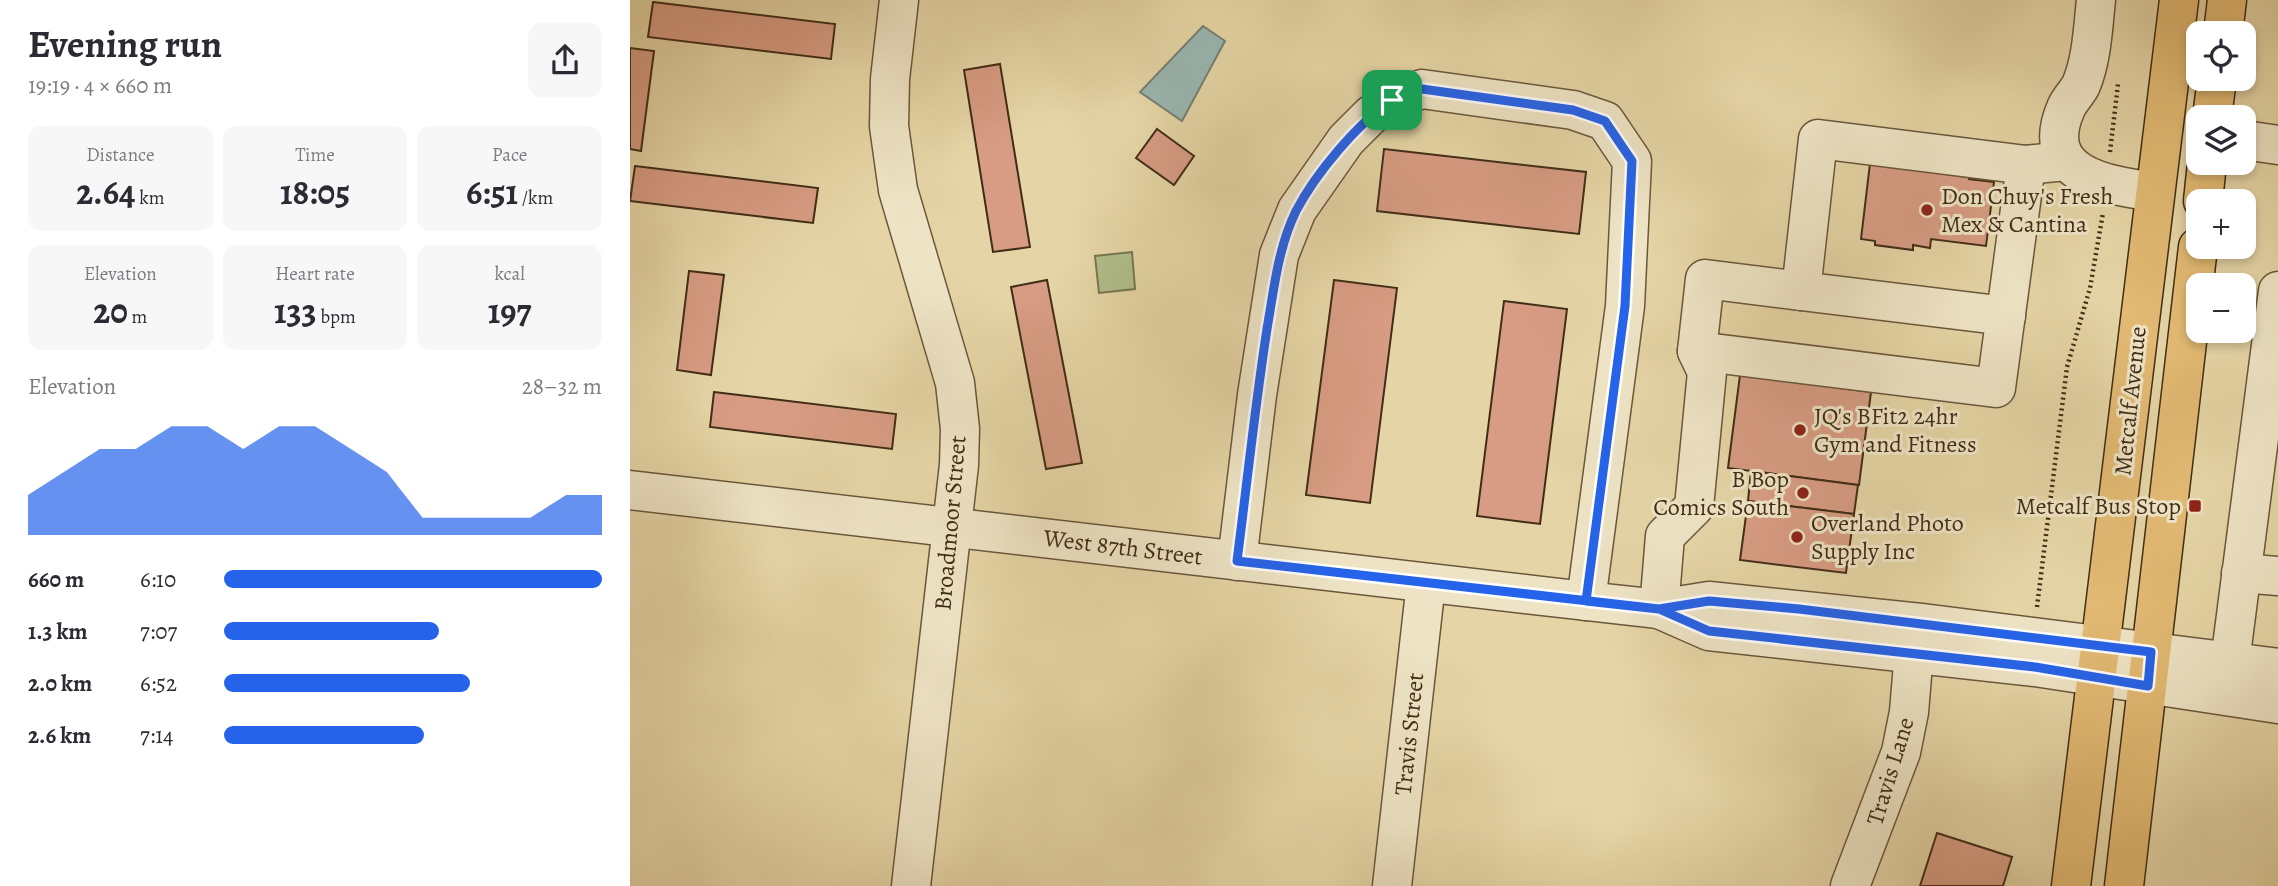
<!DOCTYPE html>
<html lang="en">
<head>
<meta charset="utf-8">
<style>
	:root { --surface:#fff; --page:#f7f7f7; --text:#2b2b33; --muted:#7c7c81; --accent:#2563eb }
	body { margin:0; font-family:Alegreya,serif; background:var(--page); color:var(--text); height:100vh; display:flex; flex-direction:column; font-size:26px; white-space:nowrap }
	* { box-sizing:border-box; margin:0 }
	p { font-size:23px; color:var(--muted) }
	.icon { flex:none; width:38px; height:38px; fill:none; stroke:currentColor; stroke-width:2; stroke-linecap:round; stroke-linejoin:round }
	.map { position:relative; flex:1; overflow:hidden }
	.side { display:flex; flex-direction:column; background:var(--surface); width:630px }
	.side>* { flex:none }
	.fabs { position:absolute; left:1556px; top:21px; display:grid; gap:14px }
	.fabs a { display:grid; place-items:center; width:70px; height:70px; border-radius:14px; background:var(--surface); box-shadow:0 4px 10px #0003; font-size:35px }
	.pin { position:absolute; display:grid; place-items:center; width:60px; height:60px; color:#fff; margin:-30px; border-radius:14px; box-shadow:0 4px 10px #0006 }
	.round { display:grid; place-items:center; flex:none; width:74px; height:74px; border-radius:14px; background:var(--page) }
	.head { display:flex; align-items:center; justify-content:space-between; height:119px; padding:0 28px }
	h1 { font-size:38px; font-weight:600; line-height:52px }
	.figures { display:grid; grid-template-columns:repeat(3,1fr); gap:10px; height:119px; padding:7px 28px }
	.figures div { display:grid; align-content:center; border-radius:14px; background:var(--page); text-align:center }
	.figures b { font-size:35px; font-weight:600 }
	.figures small { font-size:19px; font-weight:400 }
	.figures p { font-size:19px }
	.chart { height:196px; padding:14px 28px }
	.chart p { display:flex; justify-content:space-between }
	.chart svg { width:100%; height:126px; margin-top:7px; fill:var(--accent); opacity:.7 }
	ul { padding:0 28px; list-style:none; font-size:23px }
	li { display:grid; grid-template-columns:112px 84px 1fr; align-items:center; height:52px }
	li i { height:18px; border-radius:9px; background:var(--accent) }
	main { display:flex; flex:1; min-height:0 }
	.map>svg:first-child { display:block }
	.green { fill:#b0be8a; stroke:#787650; stroke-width:2 }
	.water { fill:#99b6b1; stroke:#767f73; stroke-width:2 }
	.building { fill:#d79c83; stroke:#412d17; stroke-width:2 }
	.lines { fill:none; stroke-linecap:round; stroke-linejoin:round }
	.minor-casing { stroke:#6a573b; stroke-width:41 }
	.major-casing { stroke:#412d17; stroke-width:41 }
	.path { stroke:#412d17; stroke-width:4.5; stroke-dasharray:2 3.5; stroke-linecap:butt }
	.minor { stroke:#eee4c5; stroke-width:38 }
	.major { stroke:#e2ba73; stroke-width:38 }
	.route-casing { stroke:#fff; stroke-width:14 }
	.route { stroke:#2563eb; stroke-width:9 }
	.poi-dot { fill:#8f2418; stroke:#eee4c5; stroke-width:2.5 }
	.labels { text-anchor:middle; stroke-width:6; stroke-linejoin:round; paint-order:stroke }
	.poi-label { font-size:24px; fill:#412d17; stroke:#eee4c5; text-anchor:start }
	.street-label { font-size:24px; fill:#412d17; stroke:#eee4c5 }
</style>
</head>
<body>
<main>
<section class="side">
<div class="head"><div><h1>Evening run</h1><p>19:19 · 4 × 660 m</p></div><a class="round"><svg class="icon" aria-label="share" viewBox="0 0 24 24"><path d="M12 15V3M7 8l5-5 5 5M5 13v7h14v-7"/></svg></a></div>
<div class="figures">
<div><p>Distance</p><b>2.64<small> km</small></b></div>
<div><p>Time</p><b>18:05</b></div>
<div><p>Pace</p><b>6:51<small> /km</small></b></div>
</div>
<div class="figures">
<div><p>Elevation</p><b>20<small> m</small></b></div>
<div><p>Heart rate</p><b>133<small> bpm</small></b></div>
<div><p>kcal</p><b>197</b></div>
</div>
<div class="chart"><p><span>Elevation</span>28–32 m</p>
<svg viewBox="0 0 160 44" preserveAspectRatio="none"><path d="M0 44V30L10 22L20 14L30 14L40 6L50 6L60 14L70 6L80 6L90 14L100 22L110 38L120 38L130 38L140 38L150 30L160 30V44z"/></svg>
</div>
<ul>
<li><b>660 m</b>6:10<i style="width:100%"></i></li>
<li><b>1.3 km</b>7:07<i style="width:57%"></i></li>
<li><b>2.0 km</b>6:52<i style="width:65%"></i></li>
<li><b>2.6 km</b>7:14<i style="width:53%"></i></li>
</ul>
</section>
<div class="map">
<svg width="1648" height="886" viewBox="0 0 1648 886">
	<rect width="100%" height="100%" fill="#e5d5a6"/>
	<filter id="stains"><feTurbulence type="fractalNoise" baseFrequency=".00286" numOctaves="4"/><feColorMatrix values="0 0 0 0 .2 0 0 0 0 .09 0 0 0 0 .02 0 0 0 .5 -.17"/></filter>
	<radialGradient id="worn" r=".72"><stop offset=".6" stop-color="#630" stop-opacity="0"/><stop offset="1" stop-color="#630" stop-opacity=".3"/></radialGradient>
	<path class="green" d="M 502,252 L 505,289 L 469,293 L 465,256 Z"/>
	<path class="water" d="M 573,26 L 595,41 L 552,121 L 510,92 Z"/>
	<g class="building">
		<path d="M 23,2 L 205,24 L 201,59 L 18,37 Z"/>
		<path d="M 0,48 L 24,51 L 11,151 L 0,149 Z"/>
		<path d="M 370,64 L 400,247 L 363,252 L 334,70 Z"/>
		<path d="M 527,129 L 564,156 L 544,185 L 506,158 Z"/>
		<path d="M 754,149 L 956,172 L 949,234 L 747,211 Z"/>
		<path d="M 1241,155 L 1340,168 L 1339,179 L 1364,182 L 1356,246 L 1301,239 L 1300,248 L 1283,245 L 1283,250 L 1245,245 L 1245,241 L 1231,239 Z"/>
		<path d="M 5,166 L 188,188 L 183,223 L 0,201 Z"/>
		<path d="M 59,271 L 94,275 L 81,375 L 47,370 Z"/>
		<path d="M 417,280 L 452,463 L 416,469 L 381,287 Z"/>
		<path d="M 704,280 L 767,288 L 740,503 L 676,495 Z"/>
		<path d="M 874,301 L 937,309 L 910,524 L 847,516 Z"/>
		<path d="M 1110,375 L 1241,392 L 1229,485 L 1098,468 Z"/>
		<path d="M 84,392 L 266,414 L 262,449 L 80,427 Z"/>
		<path d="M 1121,471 L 1228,485 L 1224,514 L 1118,501 Z"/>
		<path d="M 1118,501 L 1224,514 L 1216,573 L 1110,560 Z"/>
		<path d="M 1307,833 L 1382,857 L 1373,886 L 1290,886 Z"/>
	</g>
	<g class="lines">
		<defs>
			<g id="minor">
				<path d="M 269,0 L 260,79 L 259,126 L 268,190 L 325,383 L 330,429 L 329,465 L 281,886"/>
				<path d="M 1466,0 C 1463,27 1462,59 1451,85 C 1447,93 1440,99 1436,108 C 1407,175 1476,185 1524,192"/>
				<path d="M 1614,140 L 1648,145"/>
				<path d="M 1171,291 L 1376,316"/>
				<path d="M 1067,351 L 1366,388 L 1396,165"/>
				<path d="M 0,490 L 956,601 L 1029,609 L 1079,601 L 1291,623 L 1648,668"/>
				<path d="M 607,561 L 627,395 L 649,255 L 667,210 L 716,140 L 741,115 L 762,100 L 792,89 L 943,110 L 975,121 L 1002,161 L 995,306 L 956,601"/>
				<path d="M 1611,573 L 1648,576"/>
				<path d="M 1029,609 L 1035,536 L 1064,507 L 1077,372 L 1067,351 L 1075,279 L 1171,291 L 1188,139 L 1396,165 L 1436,161"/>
				<path d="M 1029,609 L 1079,631 L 1405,667 L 1648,704"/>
				<path d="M 1600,662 L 1648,291"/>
				<path d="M 762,886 L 796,583"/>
				<path d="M 1220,886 L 1271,752 L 1279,712 L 1284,652"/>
			</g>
			<g id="major">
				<path d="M 1593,33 L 1597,0"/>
				<path d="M 1582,117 L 1587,79"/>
				<path d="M 1573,201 L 1577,163"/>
				<path d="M 1441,886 L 1549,0"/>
				<path d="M 1494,886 L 1568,247"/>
			</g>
		</defs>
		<use href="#minor" class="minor-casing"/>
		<use href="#major" class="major-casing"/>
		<g class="path">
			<path d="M 1480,152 L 1488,84"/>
			<path d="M 1407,607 L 1437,367 L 1460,288 L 1473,213"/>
		</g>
		<use href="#minor" class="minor"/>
		<use href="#major" class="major"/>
	</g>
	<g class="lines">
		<defs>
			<path id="route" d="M 762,100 C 727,124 686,173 666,211 C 648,248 644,289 637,329 C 625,406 617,484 607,561 L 1029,609 L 1079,601 L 1169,609 L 1521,652 L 1518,686 L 1405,667 L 1079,631 L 1029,609 L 956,601 L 995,306 L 1002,161 L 975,121 L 943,110 L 792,89 L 762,100"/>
		</defs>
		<use href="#route" class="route-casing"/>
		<use href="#route" class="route"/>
	</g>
	<g class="poi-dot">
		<circle cx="1297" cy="210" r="7"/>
		<circle cx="1170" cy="430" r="7"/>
		<circle cx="1173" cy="493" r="7"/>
		<rect x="1558" y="499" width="14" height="14" rx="3.5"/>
		<circle cx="1167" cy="537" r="7"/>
	</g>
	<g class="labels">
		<g class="poi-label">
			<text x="1311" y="204">Don Chuy's Fresh<tspan x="1311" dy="28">Mex &amp; Cantina</tspan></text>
			<text x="1184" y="424">JQ's BFit2 24hr<tspan x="1184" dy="28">Gym and Fitness</tspan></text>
			<text x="1159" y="487" text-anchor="end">B Bop<tspan x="1159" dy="28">Comics South</tspan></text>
			<text x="1551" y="514" text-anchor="end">Metcalf Bus Stop</text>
			<text x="1181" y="531">Overland Photo<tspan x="1181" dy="28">Supply Inc</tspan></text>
		</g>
		<g class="street-label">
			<text transform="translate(1500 401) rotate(-84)" y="8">Metcalf Avenue</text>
			<text transform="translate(320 523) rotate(-85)" y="8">Broadmoor Street</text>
			<text transform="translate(493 547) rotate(7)" y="8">West 87th Street</text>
			<text transform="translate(779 734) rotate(-84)" y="8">Travis Street</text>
			<text transform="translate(1260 771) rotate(-73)" y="8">Travis Lane</text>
		</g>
	</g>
	<rect width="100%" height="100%" filter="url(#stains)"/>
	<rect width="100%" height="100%" fill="url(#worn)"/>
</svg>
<div class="fabs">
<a><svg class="icon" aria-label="locate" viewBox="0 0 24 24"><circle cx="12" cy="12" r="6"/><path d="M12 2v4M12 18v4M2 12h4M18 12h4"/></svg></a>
<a><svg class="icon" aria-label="layers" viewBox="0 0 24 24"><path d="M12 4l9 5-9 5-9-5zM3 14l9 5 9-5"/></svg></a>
<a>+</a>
<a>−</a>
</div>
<div class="pin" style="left:762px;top:100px;background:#1e9e55"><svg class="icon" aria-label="arrive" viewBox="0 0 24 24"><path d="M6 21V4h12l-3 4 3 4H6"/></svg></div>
</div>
</main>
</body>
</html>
